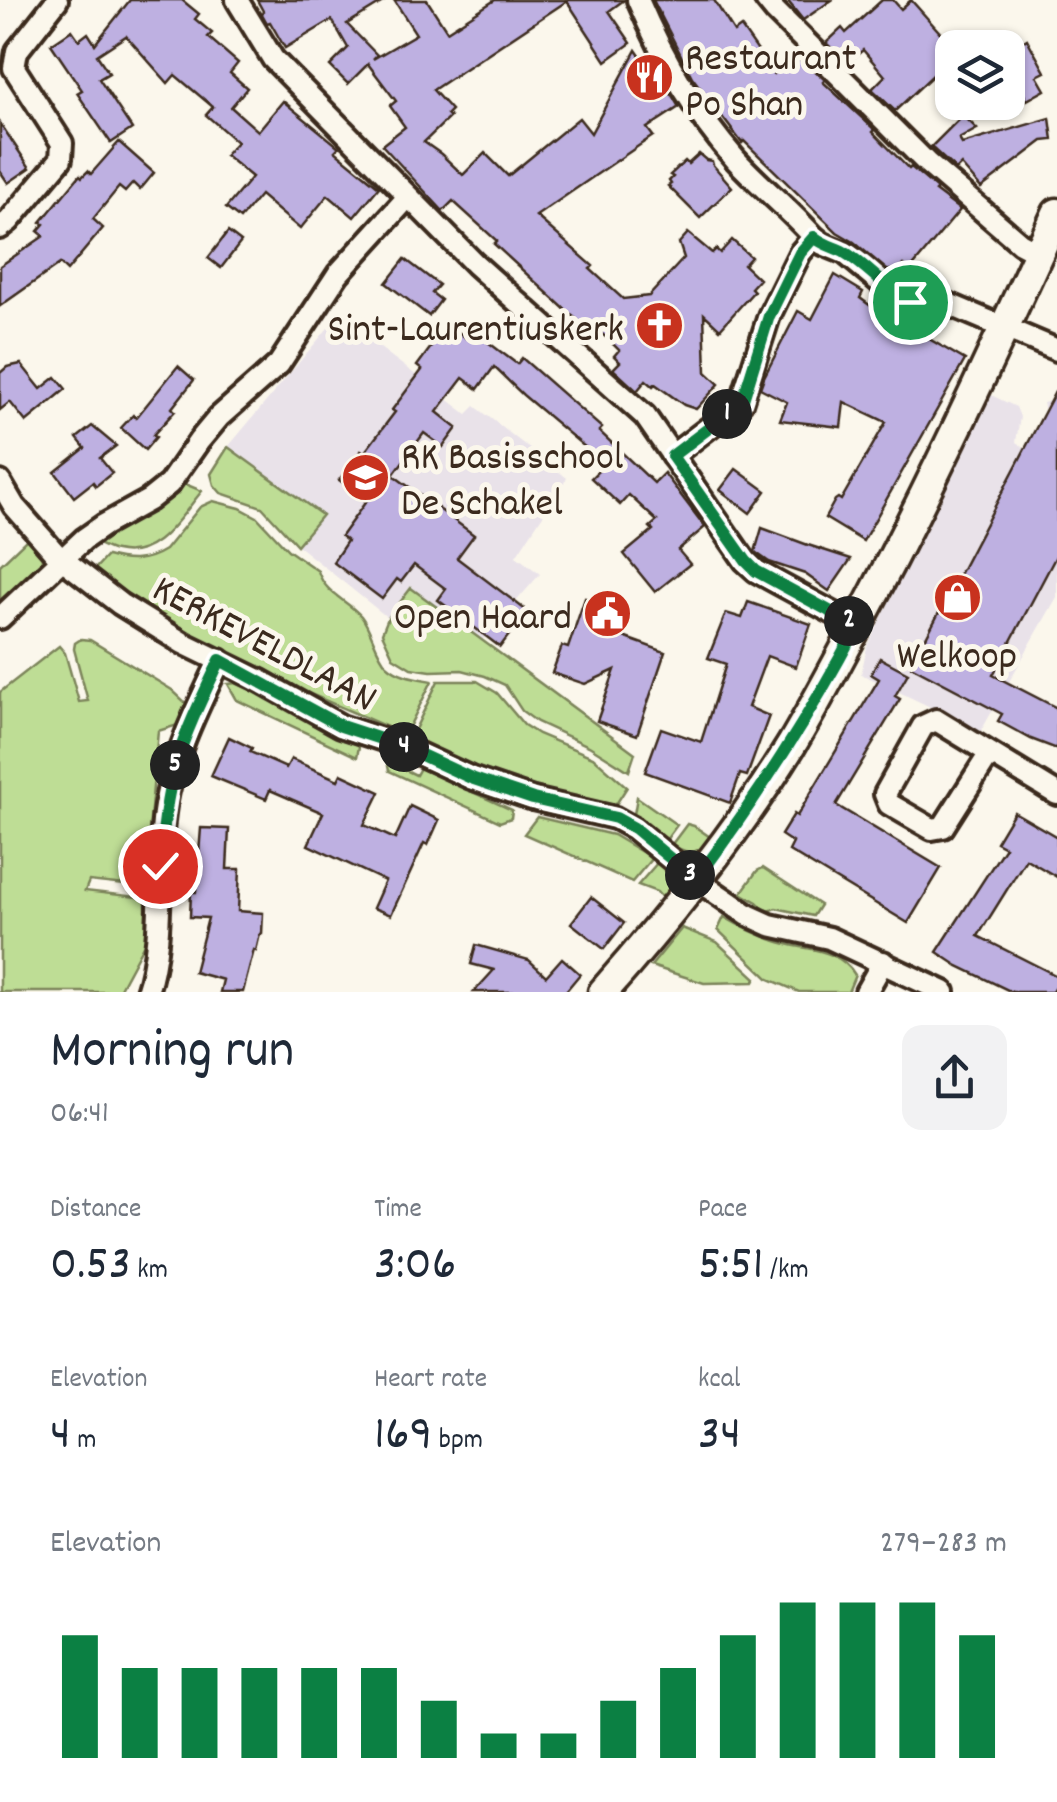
<!DOCTYPE html>
<html lang="en">
<head>
<meta charset="utf-8">
<style>
	:root { --surface:#fff; --page:#f2f2f3; --text:#1f2937; --muted:#747a83; --accent:#0b8043 }
	body { margin:0; font-family:Dekko,sans-serif; background:var(--page); color:var(--text); height:100vh; display:flex; flex-direction:column; font-size:38px; white-space:nowrap }
	* { box-sizing:border-box; margin:0 }
	p { font-size:32px; color:var(--muted) }
	.icon { flex:none; width:55px; height:55px; fill:none; stroke:currentColor; stroke-width:2; stroke-linecap:round; stroke-linejoin:round }
	.map { position:relative; height:992px; overflow:hidden }
	.sheet { display:flex; flex-direction:column; background:var(--surface); flex:1 }
	.sheet>* { flex:none }
	.tools { position:absolute; left:935px; top:30px; display:grid; gap:20px }
	.tools a { display:grid; place-items:center; width:90px; height:90px; border-radius:20px; background:var(--surface); box-shadow:0 2px 8px #0004; font-size:50px }
	.pin { position:absolute; display:grid; place-items:center; width:85px; height:85px; color:#fff; margin:-42px; border:5px solid #fff; border-radius:50%; box-shadow:0 2px 10px #0007 }
	.km { position:absolute; width:50px; height:50px; margin:-25px; border-radius:50%; background:#222; color:#fff; font-size:28px; line-height:50px; text-align:center }
	.round { display:grid; place-items:center; flex:none; width:105px; height:105px; border-radius:20px; background:var(--page) }
	.head { display:flex; align-items:center; justify-content:space-between; height:170px; padding:0 50px }
	h1 { font-size:55px; font-weight:600; line-height:75px }
	.metrics { display:grid; grid-template-columns:repeat(3,1fr); gap:15px; height:170px; padding:10px 50px }
	.metrics div { display:grid; align-content:center }
	.metrics b { font-size:50px; font-weight:600 }
	.metrics small { font-size:28px; font-weight:400 }
	.metrics p { font-size:28px }
	.chart { height:280px; padding:20px 50px }
	.chart p { display:flex; justify-content:space-between }
	.chart svg { width:100%; height:180px; margin-top:10px; stroke:var(--accent); stroke-width:6 }
	.map>svg:first-child { display:block }
	.built { fill:#e9e2e9 }
	.green { fill:#bedd95; stroke:#7c845a; stroke-width:2.5 }
	.building { fill:#beb0e1; stroke:#3b2a1e; stroke-width:2.5 }
	.lines { fill:none; stroke-linecap:round; stroke-linejoin:round }
	.street-casing { stroke:#3b2a1e; stroke-width:28 }
	.secondary-casing { stroke:#3b2a1e; stroke-width:35 }
	.street { stroke:#fbf7ec; stroke-width:20 }
	.secondary { stroke:#fbf7ec; stroke-width:28 }
	.route-casing { stroke:#fff; stroke-width:20 }
	.route { stroke:#0b8043; stroke-width:12 }
	.labels { text-anchor:middle; stroke-width:10; stroke-linejoin:round; paint-order:stroke }
	.poi-label { font-size:40px; fill:#3b2a1e; stroke:#fbf7ec; text-anchor:start }
	.street-label { font-size:40px; fill:#3b2a1e; stroke:#fbf7ec }
</style>
</head>
<body>
<div class="map">
<svg width="1057" height="992" viewBox="0 0 1057 992">
	<rect width="100%" height="100%" fill="#fbf7ec"/>
	<filter id="ink" filterUnits="userSpaceOnUse"><feTurbulence type="fractalNoise" baseFrequency=".01" numOctaves="2"/><feDisplacementMap in="SourceGraphic" scale="20" xChannelSelector="R" yChannelSelector="G"/><feConvolveMatrix kernelMatrix="1 2 1 2 8 2 1 2 1" color-interpolation-filters="sRGB"/></filter>
	<g filter="url(#ink)">
		<g class="built">
			<path d="M 338,316 L 467,414 L 475,406 L 567,478 L 516,556 L 540,574 L 479,644 L 411,588 L 388,618 L 297,545 L 262,507 L 221,493 L 214,485 L 211,474 L 228,447 Z"/>
			<path d="M 991,395 L 1016,407 L 1020,417 L 1016,442 L 1025,448 L 1045,411 L 1043,403 L 1050,401 L 1057,411 L 1057,597 L 981,731 L 861,674 L 867,647 Z"/>
		</g>
		<g class="green">
			<path d="M 228,447 L 322,515 L 297,545 L 262,507 L 221,493 L 214,485 L 211,474 Z"/>
			<path d="M 180,482 L 202,491 C 180,517 156,561 116,551 C 109,550 101,545 94,542 L 142,516 Z"/>
			<path d="M 213,501 L 240,508 L 257,517 L 288,550 L 318,571 C 325,594 346,599 361,616 C 372,630 375,652 387,665 C 399,676 416,678 432,681 L 405,735 C 338,705 268,678 203,643 C 164,622 129,597 94,570 L 107,556 C 128,562 146,562 165,550 L 200,507 Z"/>
			<path d="M 27,539 L 42,557 L 41,569 L 0,611 L 0,565 Z"/>
			<path d="M 411,588 L 635,753 L 629,771 L 589,746 L 537,722 L 522,711 L 505,685 L 485,676 L 462,670 L 431,671 L 411,668 L 393,657 L 382,633 L 388,618 Z"/>
			<path d="M 81,639 L 90,640 L 172,690 L 188,705 L 178,725 L 158,731 L 144,887 L 89,881 L 85,891 L 146,898 L 146,940 L 118,992 L 0,992 L 0,692 L 59,646 L 65,653 L 79,702 L 88,701 L 74,649 L 75,643 Z"/>
			<path d="M 438,681 L 477,681 L 497,693 L 524,725 L 538,734 L 593,757 L 627,787 L 613,809 L 500,781 L 411,738 Z"/>
			<path d="M 236,683 L 360,741 L 357,757 L 237,700 L 228,684 Z"/>
			<path d="M 387,761 L 416,775 L 420,768 L 512,810 L 511,818 L 500,822 L 389,771 Z"/>
			<path d="M 637,797 L 677,825 L 666,840 L 650,828 L 633,820 Z"/>
			<path d="M 537,817 L 613,835 L 652,858 L 632,882 L 524,834 Z"/>
			<path d="M 687,824 L 694,826 L 713,839 C 700,853 686,856 672,844 Z"/>
			<path d="M 658,862 C 671,876 673,884 665,901 L 657,892 L 638,885 Z"/>
			<path d="M 763,868 L 820,905 L 813,916 L 776,908 L 767,912 L 757,902 L 741,893 L 757,871 Z"/>
			<path d="M 724,917 C 741,927 758,935 776,941 C 804,951 838,946 855,975 L 848,992 L 799,992 L 769,979 L 718,930 Z"/>
			<path d="M 682,928 L 717,942 L 756,978 L 754,982 L 704,983 L 651,966 Z"/>
		</g>
		<g class="building">
			<path d="M 130,0 L 182,0 L 199,14 L 195,19 L 212,33 L 208,37 L 238,63 L 230,73 L 247,88 L 231,107 L 258,131 L 283,101 L 339,147 L 335,151 L 379,187 L 354,217 L 328,195 L 300,229 L 260,195 L 240,219 L 226,208 L 252,177 L 225,155 L 237,142 L 206,115 L 213,107 L 175,75 L 168,83 L 126,36 L 97,55 L 109,73 L 99,79 L 132,129 L 111,143 L 77,93 L 82,90 L 51,44 L 72,30 L 79,40 L 88,33 L 95,44 Z"/>
			<path d="M 257,0 L 386,0 L 347,24 L 377,55 L 373,59 L 416,34 L 394,0 L 427,0 L 447,31 L 495,0 L 624,0 L 609,11 L 631,43 L 606,61 L 567,1 L 433,90 L 451,110 L 447,114 L 450,117 L 424,142 L 441,154 L 463,175 L 485,153 L 508,176 L 579,118 L 591,133 L 636,50 L 647,66 L 653,63 L 679,107 L 647,128 L 653,136 L 536,216 L 593,266 L 590,269 L 623,299 L 649,296 L 684,258 L 679,243 L 688,233 L 712,253 L 716,249 L 720,253 L 732,240 L 751,257 L 744,265 L 759,279 L 751,288 L 754,291 L 720,329 L 704,314 L 706,372 L 719,384 L 696,409 L 684,405 L 655,384 L 653,386 L 646,380 L 637,391 L 613,369 L 620,362 L 614,356 L 619,350 L 607,338 L 594,328 L 591,332 L 569,313 L 494,244 L 497,241 L 453,201 L 443,211 L 382,145 L 405,127 L 390,106 L 396,101 L 368,64 L 348,84 L 330,66 L 348,48 L 332,20 L 285,48 L 270,22 L 267,23 L 262,14 L 263,11 Z"/>
			<path d="M 653,0 L 714,0 L 734,32 L 741,27 L 774,74 L 797,56 L 804,64 L 806,62 L 825,80 L 823,82 L 875,130 L 873,132 L 909,169 L 911,167 L 937,189 L 935,191 L 960,210 L 910,270 L 904,265 L 899,271 L 887,270 L 854,242 L 837,232 L 744,141 L 742,143 L 692,77 Z"/>
			<path d="M 787,0 L 832,0 L 803,20 Z"/>
			<path d="M 882,0 L 893,0 L 901,9 L 911,0 L 952,46 L 952,57 L 895,111 L 872,89 L 885,76 L 863,50 L 847,63 L 826,43 L 842,28 L 846,33 Z"/>
			<path d="M 1027,39 L 1045,72 L 1037,76 L 1045,90 L 1027,100 L 1019,85 L 1023,83 L 1008,55 L 1008,51 Z"/>
			<path d="M 963,115 L 977,129 L 959,139 L 962,144 L 1050,118 L 1053,140 L 1043,141 L 981,188 L 961,165 L 956,170 L 931,147 Z"/>
			<path d="M 0,123 L 30,168 L 8,183 L 0,171 Z"/>
			<path d="M 119,142 L 154,173 L 140,190 L 133,183 L 125,192 L 119,187 L 93,219 L 103,228 L 67,271 L 60,264 L 0,306 L 0,266 L 44,236 L 38,231 L 44,224 L 41,222 L 80,175 L 82,177 L 88,171 L 91,174 Z"/>
			<path d="M 699,154 L 706,160 L 712,161 L 713,165 L 732,187 L 700,218 L 668,186 L 671,184 L 669,181 L 673,177 L 670,175 L 685,161 L 688,164 Z"/>
			<path d="M 228,232 L 241,242 L 221,268 L 208,258 Z"/>
			<path d="M 405,259 L 439,285 L 432,293 L 441,300 L 429,316 L 386,283 Z"/>
			<path d="M 835,275 L 863,292 L 860,298 L 879,312 L 905,323 L 912,329 L 965,360 L 863,541 L 825,518 L 835,500 L 838,498 L 841,500 L 886,422 L 844,402 L 841,427 L 780,420 L 787,402 L 760,388 L 764,377 L 798,311 L 812,319 Z"/>
			<path d="M 448,324 L 466,338 L 472,330 L 517,364 L 522,358 L 602,428 L 599,431 L 654,483 L 664,473 L 705,527 L 678,550 L 690,564 L 655,592 L 624,554 L 653,530 L 650,527 L 657,521 L 629,495 L 620,505 L 591,478 L 605,464 L 523,395 L 494,367 L 478,389 L 463,378 L 437,412 L 457,428 L 443,447 L 424,433 L 393,475 L 474,535 L 457,558 L 527,611 L 500,647 L 438,600 L 446,589 L 414,565 L 401,582 L 397,579 L 382,599 L 333,562 L 347,541 L 341,536 L 367,500 L 339,480 L 361,451 L 364,453 L 395,412 L 392,410 L 422,370 L 417,366 Z"/>
			<path d="M 21,364 L 41,389 L 56,377 L 66,389 L 26,422 L 10,402 L 0,410 L 0,373 L 7,367 Z"/>
			<path d="M 178,366 L 194,380 L 172,408 L 175,411 L 153,435 L 156,437 L 145,450 L 121,428 L 133,415 L 136,418 Z"/>
			<path d="M 1057,388 L 1057,554 L 993,675 L 1057,708 L 1057,749 L 1031,739 L 998,721 L 1002,714 L 911,666 Z"/>
			<path d="M 92,426 L 116,446 L 100,458 L 112,473 L 96,486 L 93,482 L 74,497 L 55,472 L 85,448 L 77,438 Z"/>
			<path d="M 736,469 L 766,491 L 750,513 L 720,490 Z"/>
			<path d="M 762,528 L 808,545 L 851,559 L 829,591 L 805,574 L 769,562 L 755,552 Z"/>
			<path d="M 585,598 L 623,609 L 615,634 L 665,652 L 637,735 L 597,721 L 615,670 L 585,684 L 552,673 L 562,646 L 568,648 Z"/>
			<path d="M 748,602 L 811,624 L 796,667 L 767,656 L 748,707 L 769,716 L 747,776 L 740,774 L 730,803 L 645,772 L 661,728 L 701,742 L 726,664 L 708,658 L 726,613 L 742,618 Z"/>
			<path d="M 880,658 L 908,673 L 895,696 L 900,699 L 836,805 L 941,868 L 908,923 L 789,851 L 793,843 L 781,835 L 794,814 L 797,816 L 879,679 L 871,674 Z"/>
			<path d="M 229,737 L 252,748 L 250,752 L 286,768 L 291,759 L 338,780 L 341,774 L 380,792 L 364,825 L 395,839 L 410,806 L 439,820 L 428,845 L 424,843 L 391,915 L 373,908 L 385,881 L 308,845 L 323,813 L 270,790 L 266,799 L 211,776 Z"/>
			<path d="M 1014,812 L 1057,837 L 1057,877 L 1026,859 L 978,936 L 1057,976 L 1057,983 L 1052,992 L 1012,992 L 958,966 L 937,952 L 1005,847 L 996,842 Z"/>
			<path d="M 201,828 L 229,829 L 227,869 L 240,869 L 238,911 L 263,913 L 262,934 L 260,934 L 256,951 L 254,950 L 243,992 L 220,992 L 223,980 L 194,972 L 208,918 L 190,917 L 191,892 L 196,892 Z"/>
			<path d="M 591,897 L 624,923 L 604,949 L 571,923 Z"/>
			<path d="M 476,945 L 529,960 L 546,976 L 562,958 L 580,974 L 565,992 L 474,992 L 494,970 L 471,964 Z"/>
		</g>
		<g class="lines">
			<defs>
				<g id="street">
					<path d="M 237,0 L 273,59 L 475,264 L 645,416 L 745,561 L 756,571 L 857,626"/>
					<path d="M 638,0 C 663,59 694,112 736,160 C 761,187 790,210 814,237 L 823,244 L 845,253 L 894,294 L 910,302 L 946,303 L 1057,350"/>
					<path d="M 766,0 L 775,11 L 927,163 L 1020,243 L 1039,253"/>
					<path d="M 0,228 L 9,221 L 61,159 L 62,143 L 14,68 L 17,51 L 57,0"/>
					<path d="M 672,456 L 741,403 L 769,316 L 800,253 L 814,237"/>
					<path d="M 0,482 L 14,506 L 57,555 L 120,604 L 183,643 L 259,680 L 341,726 L 402,746 L 471,778 L 533,799 L 615,818 L 633,828 L 697,880 L 748,915 L 770,925 L 829,938 L 944,992"/>
					<path d="M 0,618 L 84,539 L 104,525 L 149,500 L 169,484 L 199,441 L 219,417 L 279,364 L 338,274 L 408,197"/>
					<path d="M 990,753 L 943,827 L 932,829 L 889,804 L 885,794 L 923,726 L 936,720 L 1057,794"/>
					<path d="M 147,992 C 166,935 155,866 165,806 C 174,754 198,707 220,660"/>
					<path d="M 866,992 L 883,962"/>
				</g>
				<path id="secondary" d="M 603,992 C 671,915 738,832 792,744 C 827,685 858,624 890,563 C 949,448 1003,331 1057,213"/>
			</defs>
			<use href="#street" class="street-casing"/>
			<use href="#secondary" class="secondary-casing"/>
			<use href="#street" class="street"/>
			<use href="#secondary" class="secondary"/>
		</g>
	</g>
	<g class="lines" filter="url(#ink)">
		<defs>
			<path id="route" d="M 160,866 C 163,831 166,797 176,763 C 187,728 204,694 220,660 L 341,726 L 402,746 L 471,778 L 533,799 L 616,818 L 634,828 L 696,880 C 757,797 809,718 857,626 L 756,571 L 746,561 L 672,456 L 742,403 L 769,316 L 800,253 L 814,237 C 824,245 834,247 844,252 C 868,266 885,289 910,302"/>
		</defs>
		<use href="#route" class="route-casing"/>
		<use href="#route" class="route"/>
	</g>
	<defs>
		<symbol id="restaurant-disc" viewBox="-11 -11 22 22"><circle r="9.5" fill="#c8321e" stroke="#fbf7ec"/><path d="M-5-6h1v4h1v-4h1v4h1v-4h1v5L-1.5 .5V6h-2V.5L-5-1ZM5-6V6H3V1.5H1.5Q1.5-4 5-6Z" fill="#fff"/></symbol>
		<symbol id="church-disc" viewBox="-11 -11 22 22"><circle r="9.5" fill="#c8321e" stroke="#fbf7ec"/><path d="M-1.2-6h2.4v3.5h3.3v2.4h-3.3V6h-2.4V-.1h-3.3v-2.4h3.3Z" fill="#fff"/></symbol>
		<symbol id="school-disc" viewBox="-11 -11 22 22"><circle r="9.5" fill="#c8321e" stroke="#fbf7ec"/><path d="M0-5L7-2L0 1L-7-2ZM-4 1L0 2.5L4 1V4Q0 6-4 4Z" fill="#fff"/></symbol>
		<symbol id="shop-disc" viewBox="-11 -11 22 22"><circle r="9.5" fill="#c8321e" stroke="#fbf7ec"/><path d="M-5-2.5h2.3a2.7 3.5 0 0 1 5.4 0H5L5.5 6h-11ZM-1.5-2.5h3a1.5 2.3 0 0 0-3 0Z" fill="#fff"/></symbol>
		<symbol id="civic-disc" viewBox="-11 -11 22 22"><circle r="9.5" fill="#c8321e" stroke="#fbf7ec"/><path d="M-.6-6.5H3V-4.5H.6V-3L4-1V1h2V6H-6V1h2V-1L-.6-3ZM-1.2 2.5V6h2.4V2.5Z" fill="#fff"/></symbol>
	</defs>
	<g fill-rule="evenodd">
		<use href="#restaurant-disc" x="622" y="50" width="55" height="55"/>
		<use href="#church-disc" x="632" y="298" width="55" height="55"/>
		<use href="#school-disc" x="338" y="450" width="55" height="55"/>
		<use href="#shop-disc" x="930" y="570" width="55" height="55"/>
		<use href="#civic-disc" x="580" y="586" width="55" height="55"/>
	</g>
	<g class="labels">
		<g class="poi-label">
			<text x="685" y="69">Restaurant<tspan x="685" dy="46">Po Shan</tspan></text>
			<text x="624" y="340" text-anchor="end">Sint-Laurentiuskerk</text>
			<text x="401" y="468">RK Basisschool<tspan x="401" dy="46">De Schakel</tspan></text>
			<text x="572" y="628" text-anchor="end">Open Haard</text>
			<text x="957" y="667" text-anchor="middle">Welkoop</text>
		</g>
		<g class="street-label">
			<text transform="translate(266 641) rotate(28)" y="14">KERKEVELDLAAN</text>
		</g>
	</g>
</svg>
<div class="tools">
<a><svg class="icon" aria-label="layers" viewBox="0 0 24 24"><path d="M12 4l9 5-9 5-9-5zM3 14l9 5 9-5"/></svg></a>
</div>
<div class="pin" style="left:910px;top:302px;background:#1e9e55"><svg class="icon" aria-label="arrive" viewBox="0 0 24 24"><path d="M6 21V4h12l-3 4 3 4H6"/></svg></div>
<div class="pin" style="left:160px;top:866px;background:#d93025"><svg class="icon" aria-label="check" viewBox="0 0 24 24"><path d="M5 12l5 5 9-10"/></svg></div>
<b class="km" style="left:727px;top:414px">1</b>
<b class="km" style="left:849px;top:621px">2</b>
<b class="km" style="left:690px;top:875px">3</b>
<b class="km" style="left:404px;top:747px">4</b>
<b class="km" style="left:175px;top:765px">5</b>
</div>
<section class="sheet">
<div class="head"><div><h1>Morning run</h1><p>06:41</p></div><a class="round"><svg class="icon" aria-label="share" viewBox="0 0 24 24"><path d="M12 15V3M7 8l5-5 5 5M5 13v7h14v-7"/></svg></a></div>
<div class="metrics">
<div><p>Distance</p><b>0.53<small> km</small></b></div>
<div><p>Time</p><b>3:06</b></div>
<div><p>Pace</p><b>5:51<small> /km</small></b></div>
</div>
<div class="metrics">
<div><p>Elevation</p><b>4<small> m</small></b></div>
<div><p>Heart rate</p><b>169<small> bpm</small></b></div>
<div><p>kcal</p><b>34</b></div>
</div>
<div class="chart"><p><span>Elevation</span>279–283 m</p>
<svg viewBox="0 0 160 44" preserveAspectRatio="none"><path d="M5 44V14M15 44V22M25 44V22M35 44V22M45 44V22M55 44V22M65 44V30M75 44V38M85 44V38M95 44V30M105 44V22M115 44V14M125 44V6M135 44V6M145 44V6M155 44V14"/></svg>
</div>
</section>
</body>
</html>
